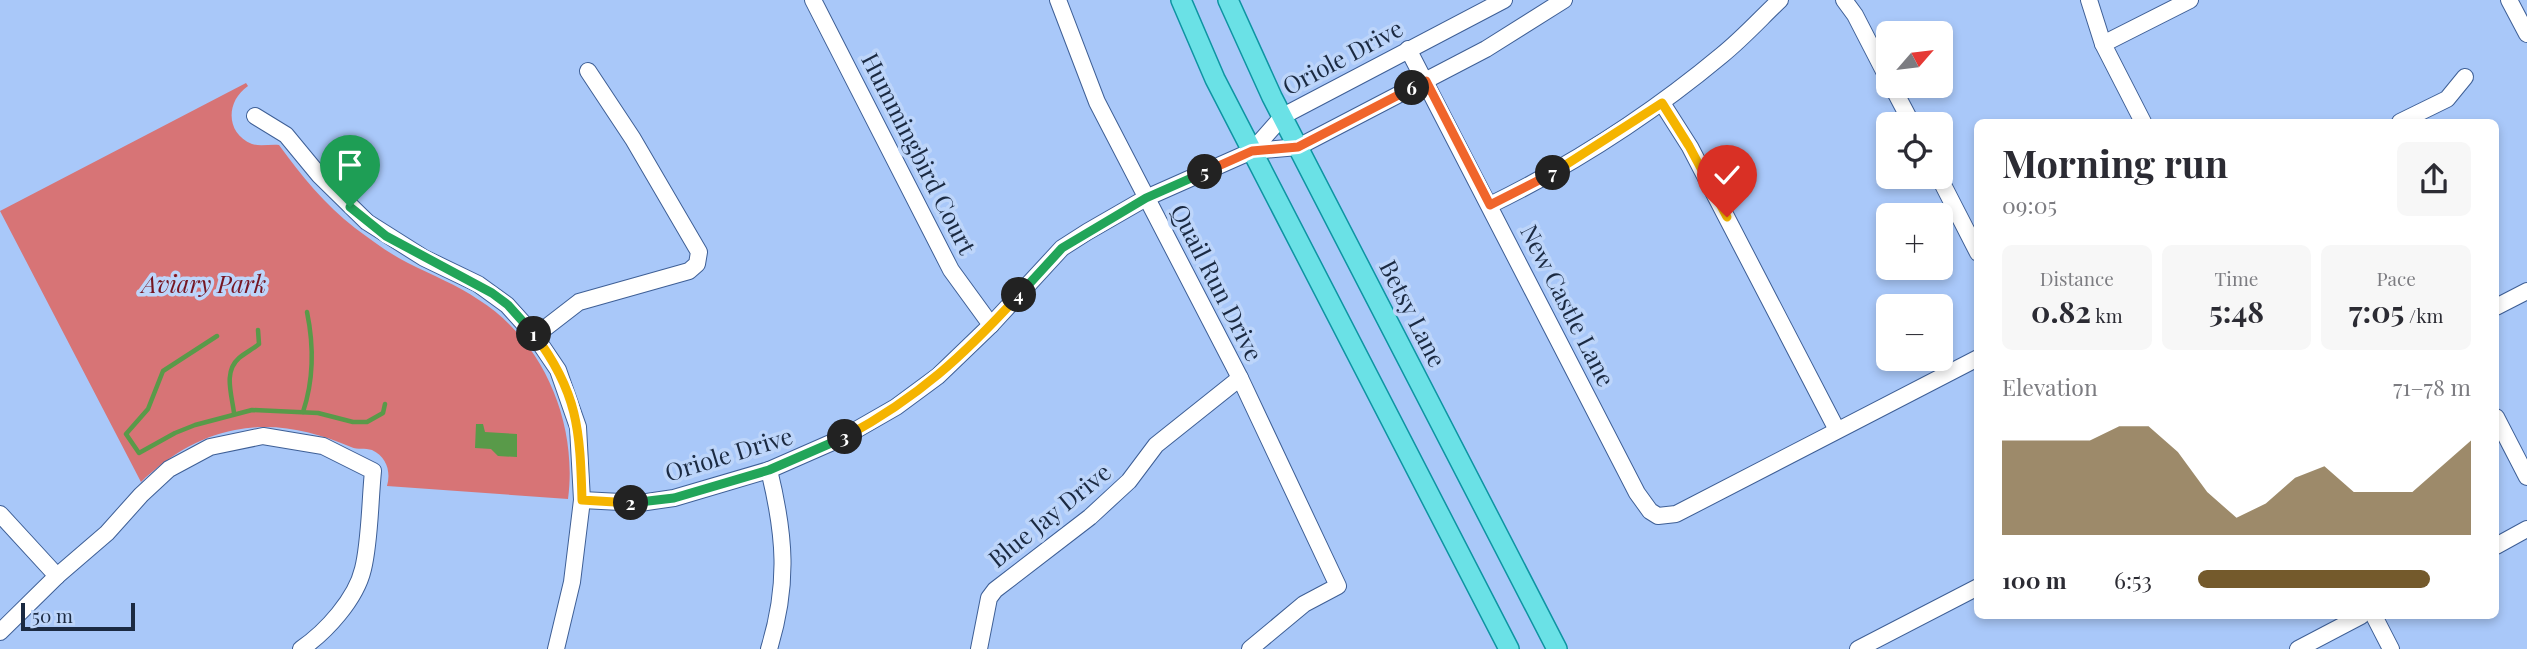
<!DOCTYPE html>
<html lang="en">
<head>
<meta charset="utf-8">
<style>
	:root { --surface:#fff; --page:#f7f7f7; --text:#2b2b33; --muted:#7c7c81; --accent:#745a2c }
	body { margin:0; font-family:"Playfair Display",serif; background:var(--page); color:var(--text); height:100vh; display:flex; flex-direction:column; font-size:26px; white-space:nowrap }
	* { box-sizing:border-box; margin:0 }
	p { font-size:23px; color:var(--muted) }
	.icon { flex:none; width:38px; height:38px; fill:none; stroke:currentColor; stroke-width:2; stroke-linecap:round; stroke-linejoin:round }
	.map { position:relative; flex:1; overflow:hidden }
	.sheet { position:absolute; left:1974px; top:119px; width:525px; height:500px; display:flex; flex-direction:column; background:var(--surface); border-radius:10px; box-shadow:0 4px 10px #0003 }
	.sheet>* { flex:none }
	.needle { width:46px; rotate:62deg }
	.controls { position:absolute; left:1876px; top:21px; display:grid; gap:14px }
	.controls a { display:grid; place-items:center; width:77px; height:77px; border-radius:10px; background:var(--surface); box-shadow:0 4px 10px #0003; font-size:35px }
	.scale { position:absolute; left:21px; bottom:18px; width:114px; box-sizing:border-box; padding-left:7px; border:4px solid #1b2a42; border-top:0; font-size:19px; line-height:24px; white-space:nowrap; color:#1b2a42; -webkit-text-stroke:5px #bdd5fa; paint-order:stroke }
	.pin { position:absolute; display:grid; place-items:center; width:60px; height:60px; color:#fff; margin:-72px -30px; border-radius:50% 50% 50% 0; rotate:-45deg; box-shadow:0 0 7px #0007 }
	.pin .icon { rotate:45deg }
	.km { position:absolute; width:35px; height:35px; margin:-18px; border-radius:50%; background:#222; color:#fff; font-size:19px; line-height:35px; text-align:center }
	.round { display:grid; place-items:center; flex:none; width:74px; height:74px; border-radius:10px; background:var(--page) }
	.summary { display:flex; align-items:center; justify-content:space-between; height:119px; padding:0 28px }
	h1 { font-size:38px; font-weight:700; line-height:52px }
	.figures { display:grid; grid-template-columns:repeat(3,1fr); gap:10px; height:119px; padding:7px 28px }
	.figures div { display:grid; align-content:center; border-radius:10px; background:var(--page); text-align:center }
	.figures b { font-size:30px; font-weight:700 }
	.figures small { font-size:19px; font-weight:400 }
	.figures p { font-size:19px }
	.chart { height:196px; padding:14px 28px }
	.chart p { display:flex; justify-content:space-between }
	.chart svg { width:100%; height:126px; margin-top:7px; fill:var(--accent); opacity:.7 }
	ul { padding:0 28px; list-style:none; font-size:23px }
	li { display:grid; grid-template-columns:112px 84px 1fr; align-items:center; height:52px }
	li i { height:18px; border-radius:9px; background:var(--accent) }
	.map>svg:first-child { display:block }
	.green { fill:#d77476 }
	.water { fill:#599a49 }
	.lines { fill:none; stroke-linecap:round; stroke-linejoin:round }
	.stream { stroke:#599a49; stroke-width:4.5 }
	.minor-casing { stroke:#3e5f96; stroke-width:18 }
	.major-casing { stroke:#0e94a2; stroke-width:22 }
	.minor { stroke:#fff; stroke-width:16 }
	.major { stroke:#6ae1e6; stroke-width:19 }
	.split-1-casing { stroke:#fff; stroke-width:14 }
	.split-2-casing { stroke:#fff; stroke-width:14 }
	.split-3-casing { stroke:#fff; stroke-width:14 }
	.split-4-casing { stroke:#fff; stroke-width:14 }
	.split-5-casing { stroke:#fff; stroke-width:14 }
	.split-6-casing { stroke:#fff; stroke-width:14 }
	.split-7-casing { stroke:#fff; stroke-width:14 }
	.split-8-casing { stroke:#fff; stroke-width:14 }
	.split-1 { stroke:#22a559; stroke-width:9 }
	.split-2 { stroke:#f5b400; stroke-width:9 }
	.split-3 { stroke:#22a559; stroke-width:9 }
	.split-4 { stroke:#f5b400; stroke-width:9 }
	.split-5 { stroke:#22a559; stroke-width:9 }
	.split-6 { stroke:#f0652b; stroke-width:9 }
	.split-7 { stroke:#f0652b; stroke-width:9 }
	.split-8 { stroke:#f5b400; stroke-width:9 }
	.labels { text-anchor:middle; stroke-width:7; stroke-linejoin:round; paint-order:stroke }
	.street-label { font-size:24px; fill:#1b2a42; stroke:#bdd5fa }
	.park-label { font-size:24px; font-style:italic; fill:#761622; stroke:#bdd5fa }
</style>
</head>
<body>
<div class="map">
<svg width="2527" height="649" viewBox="0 0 2527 649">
	<rect width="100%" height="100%" fill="#a9c8f9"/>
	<path class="green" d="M 246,83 L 248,86 C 226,101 225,133 252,144 C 260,147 270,144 279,145 C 301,175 325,205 355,228 C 371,240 390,254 408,263 C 432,275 457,285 479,300 C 544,341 578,424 568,499 L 387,486 C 391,472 387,457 372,450 C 365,448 358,450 351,447 C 313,431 275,422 235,430 C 198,437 167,457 141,482 L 0,211 Z"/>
	<path class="water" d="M 476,424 L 483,424 L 485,432 L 517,434 L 517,457 L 498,456 L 491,449 L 475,448 Z"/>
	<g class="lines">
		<g class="stream">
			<path d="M 217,336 L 163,371 L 148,409 L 126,434 L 139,453 L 175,433 L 195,425 L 252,410 L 318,413 L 353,422 L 367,422 L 383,413 L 385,404"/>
			<path d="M 303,412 C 314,379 314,346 307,312"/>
			<path d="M 234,413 C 232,395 223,372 239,358 C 245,353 253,349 259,344 L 258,330"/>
		</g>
		<defs>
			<g id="minor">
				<path d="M 813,0 L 951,270 L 991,325"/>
				<path d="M 1058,0 L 1097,102 L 1240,378 L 1338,586 L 1304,604 L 1250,649"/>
				<path d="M 1844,0 L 1855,15 L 1888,79"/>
				<path d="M 2089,0 L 2103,44 L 2143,122"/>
				<path d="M 2509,0 L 2527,34"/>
				<path d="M 2103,44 L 2190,0"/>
				<path d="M 1408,49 L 1637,493 L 1650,511 L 1658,516 L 1676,514 L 1978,358"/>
				<path d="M 1892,86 L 1912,124"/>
				<path d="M 1662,103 L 1690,147 L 1837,430"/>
				<path d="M 255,116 L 286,135 L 319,175 L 367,222 L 424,258 L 478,284 L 507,305 L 535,336 L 558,370 L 578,427 L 582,500 L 572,582 L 556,649"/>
				<path d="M 2400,122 L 2447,99 L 2465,77"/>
				<path d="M 1252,151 L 1283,116 L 1504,0"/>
				<path d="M 1939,177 L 1978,253"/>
				<path d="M 1490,205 C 1574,164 1650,115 1722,55 C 1743,38 1761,18 1780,0"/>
				<path d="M 2496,307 L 2527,291"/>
				<path d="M 535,336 L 579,302 L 689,271 L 697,264 L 699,252 L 633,139 L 588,71"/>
				<path d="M 2496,417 L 2527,477"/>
				<path d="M 582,500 L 640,503 L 674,498 L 769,470 L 842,438 L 896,407 L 938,376 L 991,325 L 1062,248 L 1087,232 L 1146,198 L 1252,151 L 1298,147 L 1486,49 L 1564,0"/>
				<path d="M 0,514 L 57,576"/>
				<path d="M 2496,546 L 2527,529"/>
				<path d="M 2374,616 L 2391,649"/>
				<path d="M 0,632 L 57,576 L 107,533 L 141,495 L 169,469 L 210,447 L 263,436 L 323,446 L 373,471 C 370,500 370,541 363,569 C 356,599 326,632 301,649"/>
				<path d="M 769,649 C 789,584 785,535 769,470"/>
				<path d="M 979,649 L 989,598 L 995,590 L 1090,517 L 1129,481 L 1156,445 L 1240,378"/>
				<path d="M 1858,649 L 1978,587"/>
				<path d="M 2298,649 L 2361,616"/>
			</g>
			<g id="major">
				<path d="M 1181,0 L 1215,79 L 1509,649"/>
				<path d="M 1228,0 L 1272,97 L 1557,649"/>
			</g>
		</defs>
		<use href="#minor" class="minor-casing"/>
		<use href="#major" class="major-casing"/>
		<use href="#minor" class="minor"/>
		<use href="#major" class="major"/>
	</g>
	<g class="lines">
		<defs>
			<path id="split-1" d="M 350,207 L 386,236 L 492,293 L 508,305 L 534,334"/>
			<path id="split-2" d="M 534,334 C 578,392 580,430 582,500 L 631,503"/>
			<path id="split-3" d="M 631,503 L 674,498 L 769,470 L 845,437"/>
			<path id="split-4" d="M 845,437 C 919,397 963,356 1019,295"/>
			<path id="split-5" d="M 1019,295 L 1062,248 L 1146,198 L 1205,172"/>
			<path id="split-6" d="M 1205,172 L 1252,151 L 1298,147 L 1412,88"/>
			<path id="split-7" d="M 1412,88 L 1426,81 L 1490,205 L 1553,173"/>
			<path id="split-8" d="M 1553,173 L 1662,103 L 1689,146 L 1727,217"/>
		</defs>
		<use href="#split-1" class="split-1-casing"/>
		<use href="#split-2" class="split-2-casing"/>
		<use href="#split-3" class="split-3-casing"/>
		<use href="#split-4" class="split-4-casing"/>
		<use href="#split-5" class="split-5-casing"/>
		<use href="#split-6" class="split-6-casing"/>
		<use href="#split-7" class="split-7-casing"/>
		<use href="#split-8" class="split-8-casing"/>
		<use href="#split-1" class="split-1"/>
		<use href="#split-2" class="split-2"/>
		<use href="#split-3" class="split-3"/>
		<use href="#split-4" class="split-4"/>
		<use href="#split-5" class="split-5"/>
		<use href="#split-6" class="split-6"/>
		<use href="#split-7" class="split-7"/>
		<use href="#split-8" class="split-8"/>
	</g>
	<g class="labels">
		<g class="street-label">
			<text transform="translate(1343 58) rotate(-28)" y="8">Oriole Drive</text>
			<text transform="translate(918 154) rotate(63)" y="8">Hummingbird Court</text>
			<text transform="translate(1216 283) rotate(63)" y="8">Quail Run Drive</text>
			<text transform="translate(1567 306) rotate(63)" y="8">New Castle Lane</text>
			<text transform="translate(1412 314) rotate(63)" y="8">Betsy Lane</text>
			<text transform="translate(729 455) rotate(-17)" y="8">Oriole Drive</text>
			<text transform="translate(1050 516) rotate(-39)" y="8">Blue Jay Drive</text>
		</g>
		<g class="park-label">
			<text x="204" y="293">Aviary Park</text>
		</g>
	</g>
</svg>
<div class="controls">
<a><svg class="needle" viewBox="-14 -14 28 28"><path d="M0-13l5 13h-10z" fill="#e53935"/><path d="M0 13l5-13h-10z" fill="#7c7c81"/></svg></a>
<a><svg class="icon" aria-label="locate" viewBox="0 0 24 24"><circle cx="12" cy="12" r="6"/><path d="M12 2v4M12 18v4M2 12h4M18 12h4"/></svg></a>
<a>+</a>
<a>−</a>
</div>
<div class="scale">50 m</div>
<div class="pin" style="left:350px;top:207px;background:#1e9e55"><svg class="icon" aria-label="arrive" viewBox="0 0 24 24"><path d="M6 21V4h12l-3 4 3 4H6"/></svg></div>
<div class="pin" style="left:1727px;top:217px;background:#d93025"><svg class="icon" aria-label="check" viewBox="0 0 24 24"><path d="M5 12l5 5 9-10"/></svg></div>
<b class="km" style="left:534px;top:334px">1</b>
<b class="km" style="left:631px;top:503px">2</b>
<b class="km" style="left:845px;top:437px">3</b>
<b class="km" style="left:1019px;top:295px">4</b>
<b class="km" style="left:1205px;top:172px">5</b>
<b class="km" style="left:1412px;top:88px">6</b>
<b class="km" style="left:1553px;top:173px">7</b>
<section class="sheet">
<div class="summary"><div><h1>Morning run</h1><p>09:05</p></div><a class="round"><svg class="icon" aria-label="share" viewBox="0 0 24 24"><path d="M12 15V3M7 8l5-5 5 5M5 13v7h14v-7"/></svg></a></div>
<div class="figures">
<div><p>Distance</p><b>0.82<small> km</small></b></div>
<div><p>Time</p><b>5:48</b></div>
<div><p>Pace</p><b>7:05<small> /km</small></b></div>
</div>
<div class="chart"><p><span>Elevation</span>71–78 m</p>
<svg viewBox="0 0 160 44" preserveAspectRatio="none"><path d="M0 44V11L10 11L20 11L30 11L40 6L50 6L60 15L70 29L80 38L90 33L100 24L110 20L120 29L130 29L140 29L150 20L160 11V44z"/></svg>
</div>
<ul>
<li><b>100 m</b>6:53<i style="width:85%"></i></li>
</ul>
</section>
</div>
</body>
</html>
